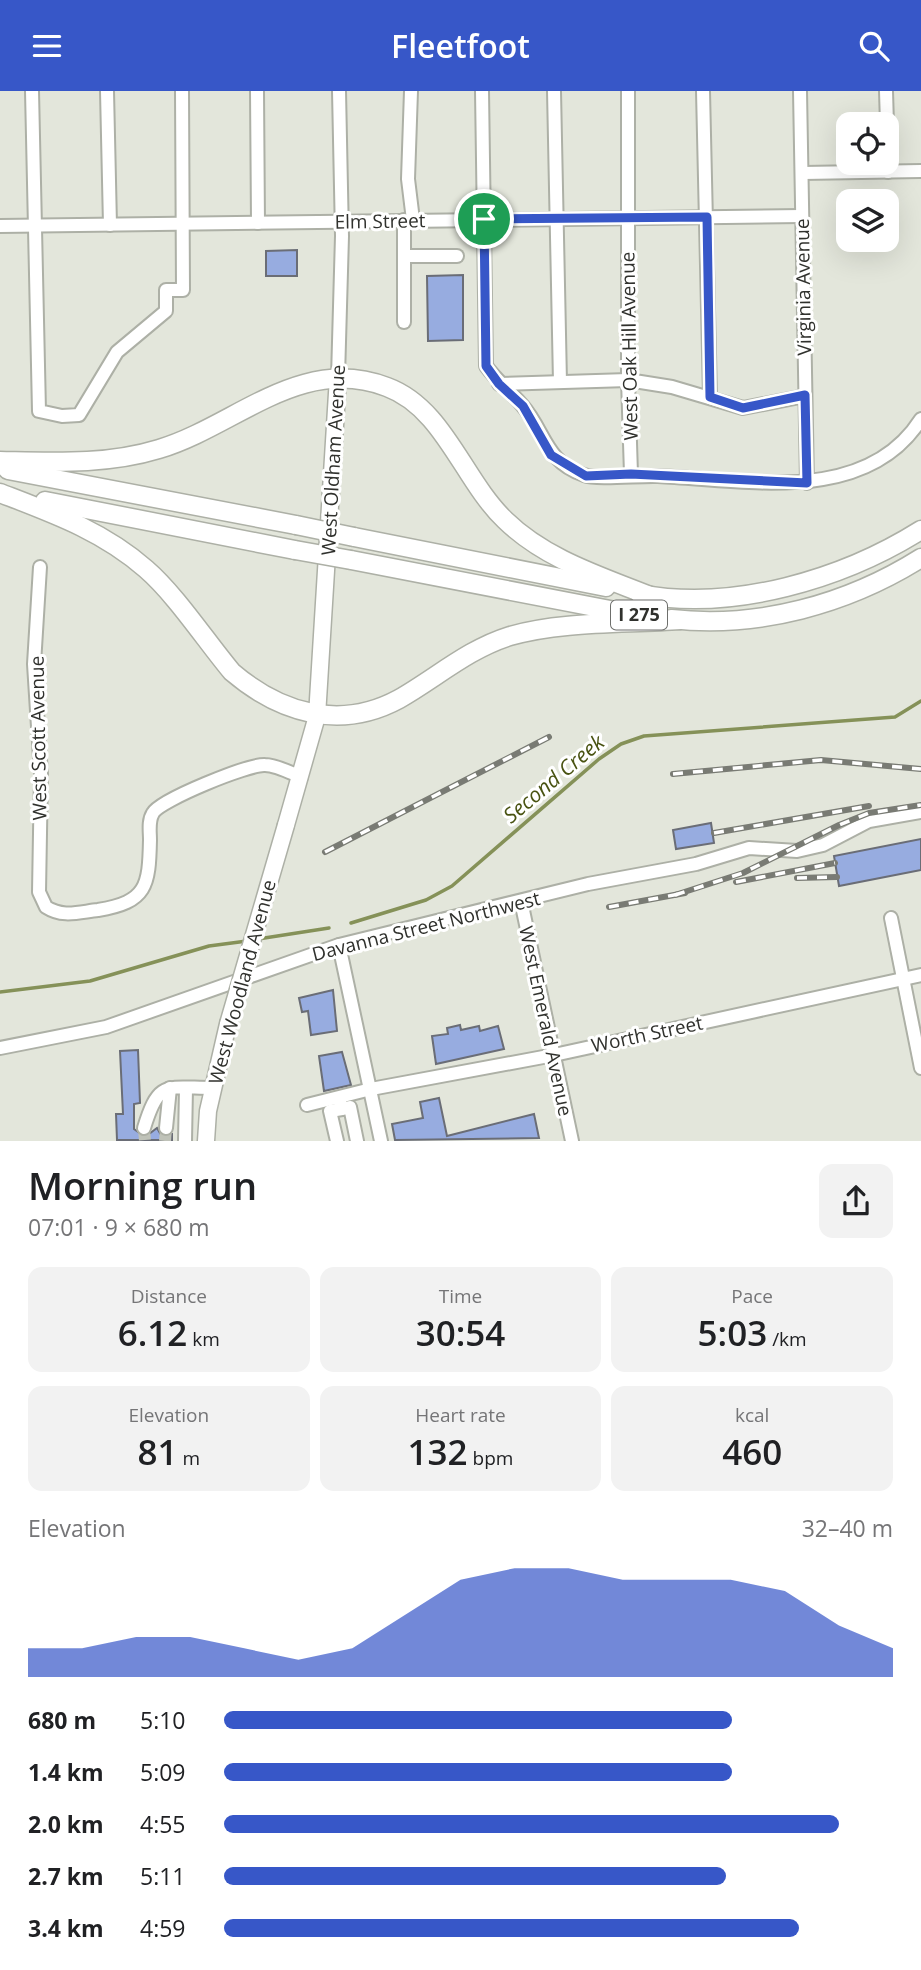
<!DOCTYPE html>
<html lang="en">
<head>
<meta charset="utf-8">
<style>
	:root { --surface:#fff; --page:#f2f2f2; --text:#202124; --muted:#757577; --accent:#3757c8 }
	body { margin:0; font-family:"Open Sans",sans-serif; background:var(--page); color:var(--text); height:100vh; display:flex; flex-direction:column; font-size:26px; white-space:nowrap }
	* { box-sizing:border-box; margin:0 }
	p { font-size:23px; color:var(--muted) }
	.icon { flex:none; width:38px; height:38px; fill:none; stroke:currentColor; stroke-width:2; stroke-linecap:round; stroke-linejoin:round }
	.map { position:relative; height:1050px; overflow:hidden }
	.side { display:flex; flex-direction:column; background:var(--surface); flex:1 }
	.side>* { flex:none }
	.buttons { position:absolute; left:836px; top:21px; display:grid; gap:14px }
	.buttons a { display:grid; place-items:center; width:63px; height:63px; border-radius:14px; background:var(--surface); box-shadow:0 7px 28px #0002; font-size:35px }
	.pin { position:absolute; display:grid; place-items:center; width:60px; height:60px; color:#fff; margin:-30px; border:4px solid #fff; border-radius:50%; box-shadow:0 2px 7px #0007 }
	.round { display:grid; place-items:center; flex:none; width:74px; height:74px; border-radius:14px; background:var(--page) }
	.summary { display:flex; align-items:center; justify-content:space-between; height:119px; padding:0 28px }
	h1 { font-size:38px; font-weight:600; line-height:52px }
	.metrics { display:grid; grid-template-columns:repeat(3,1fr); gap:10px; height:119px; padding:7px 28px }
	.metrics div { display:grid; align-content:center; border-radius:14px; background:var(--page); text-align:center }
	.metrics b { font-size:35px; font-weight:600 }
	.metrics small { font-size:19px; font-weight:400 }
	.metrics p { font-size:19px }
	.chart { height:196px; padding:14px 28px }
	.chart p { display:flex; justify-content:space-between }
	.chart svg { width:100%; height:126px; margin-top:7px; fill:var(--accent); opacity:.7 }
	ul { padding:0 28px; list-style:none; font-size:23px }
	li { display:grid; grid-template-columns:112px 84px 1fr; align-items:center; height:52px }
	li i { height:18px; border-radius:9px; background:var(--accent) }
	header { display:flex; justify-content:space-between; align-items:center; height:91px; padding:0 28px; background:var(--accent); color:#fff; font-size:32px; font-weight:600 }
	.map>svg:first-child { display:block }
	.lines { fill:none; stroke-linecap:round; stroke-linejoin:round }
	.stream { stroke:#859158; stroke-width:3.5 }
	.building { fill:#97ace0; stroke:#6a6d76; stroke-width:2 }
	.minor-tunnel { stroke:#bfc2b8; stroke-width:12; stroke-dasharray:12 6; stroke-linecap:butt }
	.minor-casing { stroke:#adb0a6; stroke-width:16 }
	.major-casing { stroke:#adb0a6; stroke-width:19 }
	.highway-casing { stroke:#adb0a6; stroke-width:21 }
	.minor { stroke:#fff; stroke-width:12 }
	.major { stroke:#fff; stroke-width:16 }
	.highway { stroke:#fff; stroke-width:18 }
	.rail-casing { stroke:#797b74; stroke-width:6 }
	.rail { stroke:#fff; stroke-width:3.5; stroke-dasharray:10; stroke-linecap:butt }
	.major-bridge-casing { stroke:#adb0a6; stroke-width:19; stroke-linecap:butt }
	.highway-bridge-casing { stroke:#adb0a6; stroke-width:21; stroke-linecap:butt }
	.major-bridge { stroke:#fff; stroke-width:16 }
	.highway-bridge { stroke:#fff; stroke-width:18 }
	.route-casing { stroke:#fff; stroke-width:14 }
	.route { stroke:#3757c8; stroke-width:9 }
	.labels { text-anchor:middle; stroke-width:6; stroke-linejoin:round; paint-order:stroke }
	.shield { fill:#fff; stroke:#6e6f6c; stroke-width:2 }
	.shield-label { font-size:18px; font-weight:bold; fill:#30312d }
	.street-label { font-size:19px; fill:#30312d; stroke:#fff }
	.water-label { font-size:21px; font-style:italic; fill:#495312; stroke:#fff }
</style>
</head>
<body>
<header><svg class="icon" aria-label="menu" viewBox="0 0 24 24"><path d="M4 6h16M4 12h16M4 18h16"/></svg>Fleetfoot<svg class="icon" aria-label="search" viewBox="0 0 24 24"><circle cx="10" cy="10" r="6"/><path d="M15 15l6 6"/></svg></header>
<div class="map">
<svg width="921" height="1050" viewBox="0 0 921 1050">
	<rect width="100%" height="100%" fill="#e3e6db"/>
	<g class="lines">
		<g class="stream">
			<path d="M 351,832 L 426,809 L 452,795 L 599,668 L 621,653 L 644,645 L 895,626 L 921,610"/>
			<path d="M 258,848 L 329,837"/>
			<path d="M 0,901 L 90,890 L 209,855 L 247,850"/>
		</g>
	</g>
	<g class="building">
		<path d="M 297,159 L 297,185 L 266,185 L 266,160 Z"/>
		<path d="M 463,184 L 463,249 L 428,250 L 427,185 Z"/>
		<path d="M 711,732 L 714,752 L 676,758 L 673,739 Z"/>
		<path d="M 921,748 L 921,779 L 839,795 L 834,765 Z"/>
		<path d="M 333,899 L 337,940 L 311,944 L 308,920 L 302,921 L 299,907 Z"/>
		<path d="M 460,934 L 461,939 L 479,935 L 480,940 L 498,935 L 504,958 L 436,973 L 432,945 L 448,943 L 447,937 Z"/>
		<path d="M 138,959 L 140,1012 L 134,1013 L 134,1038 L 145,1046 L 157,1037 L 161,1044 L 172,1043 L 172,1049 L 117,1049 L 116,1023 L 123,1023 L 120,960 Z"/>
		<path d="M 342,961 L 351,994 L 324,1000 L 319,965 Z"/>
		<path d="M 439,1007 L 447,1045 L 534,1023 L 539,1047 L 395,1049 L 392,1033 L 423,1027 L 420,1011 Z"/>
	</g>
	<g class="lines">
		<g class="minor-tunnel">
			<path d="M 144,1037 L 145,1050"/>
			<path d="M 165,1050 L 166,1037"/>
		</g>
		<defs>
			<g id="minor">
				<path d="M 32,0 L 39,320 L 62,325 L 79,324 L 117,261 L 166,220 L 166,199 L 183,199 L 182,0"/>
				<path d="M 107,0 L 110,134"/>
				<path d="M 257,0 L 258,132"/>
				<path d="M 411,0 L 408,88 L 413,129"/>
				<path d="M 482,0 L 486,275 C 497,290 510,300 522,314 C 545,340 545,371 584,384 C 597,389 641,384 658,385 C 744,389 866,415 921,328"/>
				<path d="M 554,0 L 560,291"/>
				<path d="M 628,0 L 628,289 L 631,383"/>
				<path d="M 703,0 L 710,306"/>
				<path d="M 800,0 L 807,392"/>
				<path d="M 886,0 L 887,33"/>
				<path d="M 887,62 L 888,81"/>
				<path d="M 803,82 L 921,80"/>
				<path d="M 0,135 L 802,125"/>
				<path d="M 405,165 L 457,165"/>
				<path d="M 404,231 L 404,129"/>
				<path d="M 338,286 L 342,145 L 339,0"/>
				<path d="M 499,293 L 628,289 L 672,296 L 743,317 L 805,305"/>
				<path d="M 40,476 L 34,573 L 41,683 L 39,801 L 46,816 C 63,827 79,821 98,819 C 147,811 149,795 150,749 C 150,740 148,730 153,722 C 160,709 249,673 265,674 C 276,674 291,682 301,686"/>
				<path d="M 521,810 L 572,1050"/>
				<path d="M 891,827 L 921,977"/>
				<path d="M 339,854 L 381,1050"/>
				<path d="M 0,957 L 106,936 L 339,854 L 588,793 L 696,773 L 749,757 L 797,760 L 823,754 L 869,730 L 921,721"/>
				<path d="M 307,1014 L 371,998 L 554,964 L 921,884"/>
				<path d="M 342,1018 L 350,1016 L 357,1050"/>
				<path d="M 144,1037 C 159,988 166,997 213,997"/>
				<path d="M 166,1037 L 170,997"/>
				<path d="M 185,1050 L 186,997"/>
				<path d="M 337,1050 L 330,1020 L 342,1018 L 339,1007"/>
			</g>
			<g id="major">
				<path d="M 286,734 L 317,625 L 338,286"/>
				<path d="M 206,1050 L 208,1020 L 228,933"/>
			</g>
			<g id="highway">
				<path d="M 0,370 C 53,371 107,374 159,358 C 236,335 300,263 387,296 C 444,317 463,389 505,429 C 545,468 600,485 650,505"/>
				<path d="M 8,379 L 296,434"/>
				<path d="M 0,402 C 52,422 103,440 146,478 C 176,504 206,550 232,581 C 280,622 340,640 399,608 C 436,587 468,558 510,545 C 561,530 626,533 680,529"/>
				<path d="M 45,410 L 295,459"/>
				<path d="M 354,446 L 606,496"/>
				<path d="M 351,469 L 636,524"/>
				<path d="M 640,503 C 733,521 843,488 921,439"/>
				<path d="M 671,528 C 758,538 848,513 921,467"/>
			</g>
		</defs>
		<use href="#minor" class="minor-casing"/>
		<use href="#major" class="major-casing"/>
		<use href="#highway" class="highway-casing"/>
		<use href="#minor" class="minor"/>
		<use href="#major" class="major"/>
		<use href="#highway" class="highway"/>
		<defs>
			<g id="rail">
				<path d="M 673,683 L 821,669 L 921,678"/>
				<path d="M 714,742 L 869,715"/>
				<path d="M 325,761 L 549,646"/>
				<path d="M 797,787 L 837,786"/>
				<path d="M 736,791 L 835,772"/>
				<path d="M 675,804 L 743,782 L 839,734 L 869,722 L 921,714"/>
				<path d="M 609,816 L 685,802"/>
			</g>
		</defs>
		<use href="#rail" class="rail-casing"/>
		<use href="#rail" class="rail"/>
		<defs>
			<path id="major-bridge" d="M 228,933 L 286,734"/>
			<g id="highway-bridge">
				<path d="M 296,434 L 354,446"/>
				<path d="M 295,459 L 351,469"/>
			</g>
		</defs>
		<use href="#major-bridge" class="major-bridge-casing"/>
		<use href="#highway-bridge" class="highway-bridge-casing"/>
		<use href="#major-bridge" class="major-bridge"/>
		<use href="#highway-bridge" class="highway-bridge"/>
	</g>
	<g class="lines">
		<defs>
			<path id="route" d="M 707,126 L 710,306 L 743,317 L 805,304 L 807,392 L 631,383 L 586,385 L 551,364 L 523,315 L 499,293 L 486,275 L 484,128 Z"/>
		</defs>
		<use href="#route" class="route-casing"/>
		<use href="#route" class="route"/>
	</g>
	<g class="labels">
		<rect class="shield" x="611" y="509.5" width="56" height="29" rx="5"/>
		<g class="shield-label">
			<text x="639" y="530">I 275</text>
		</g>
		<g class="street-label">
			<text transform="translate(380 130) rotate(-1)" y="7">Elm Street</text>
			<text transform="translate(803 196) rotate(-91)" y="7">Virginia Avenue</text>
			<text transform="translate(629 255) rotate(-91)" y="7">West Oak Hill Avenue</text>
			<text transform="translate(333 369) rotate(-87)" y="7">West Oldham Avenue</text>
			<text transform="translate(38 647) rotate(-91)" y="7">West Scott Avenue</text>
			<text transform="translate(426 835) rotate(-14)" y="7">Davanna Street Northwest</text>
			<text transform="translate(242 891) rotate(-75)" y="7">West Woodland Avenue</text>
			<text transform="translate(546 930) rotate(78)" y="7">West Emerald Avenue</text>
			<text transform="translate(647 943) rotate(-12)" y="7">Worth Street</text>
		</g>
		<g class="water-label">
			<text transform="translate(554 688) rotate(-40)" y="7">Second Creek</text>
		</g>
	</g>
</svg>
<div class="buttons">
<a><svg class="icon" aria-label="locate" viewBox="0 0 24 24"><circle cx="12" cy="12" r="6"/><path d="M12 2v4M12 18v4M2 12h4M18 12h4"/></svg></a>
<a><svg class="icon" aria-label="layers" viewBox="0 0 24 24"><path d="M12 4l9 5-9 5-9-5zM3 14l9 5 9-5"/></svg></a>
</div>
<div class="pin" style="left:484px;top:128px;background:#1e9e55"><svg class="icon" aria-label="arrive" viewBox="0 0 24 24"><path d="M6 21V4h12l-3 4 3 4H6"/></svg></div>
</div>
<section class="side">
<div class="summary"><div><h1>Morning run</h1><p>07:01 · 9 × 680 m</p></div><a class="round"><svg class="icon" aria-label="share" viewBox="0 0 24 24"><path d="M12 15V3M7 8l5-5 5 5M5 13v7h14v-7"/></svg></a></div>
<div class="metrics">
<div><p>Distance</p><b>6.12<small> km</small></b></div>
<div><p>Time</p><b>30:54</b></div>
<div><p>Pace</p><b>5:03<small> /km</small></b></div>
</div>
<div class="metrics">
<div><p>Elevation</p><b>81<small> m</small></b></div>
<div><p>Heart rate</p><b>132<small> bpm</small></b></div>
<div><p>kcal</p><b>460</b></div>
</div>
<div class="chart"><p><span>Elevation</span>32–40 m</p>
<svg viewBox="0 0 160 44" preserveAspectRatio="none"><path d="M0 44V34L10 34L20 30L30 30L40 34L50 38L60 34L70 22L80 10L90 6L100 6L110 10L120 10L130 10L140 14L150 26L160 34V44z"/></svg>
</div>
<ul>
<li><b>680 m</b>5:10<i style="width:76%"></i></li>
<li><b>1.4 km</b>5:09<i style="width:76%"></i></li>
<li><b>2.0 km</b>4:55<i style="width:92%"></i></li>
<li><b>2.7 km</b>5:11<i style="width:75%"></i></li>
<li><b>3.4 km</b>4:59<i style="width:86%"></i></li>
</ul>
</section>
</body>
</html>
